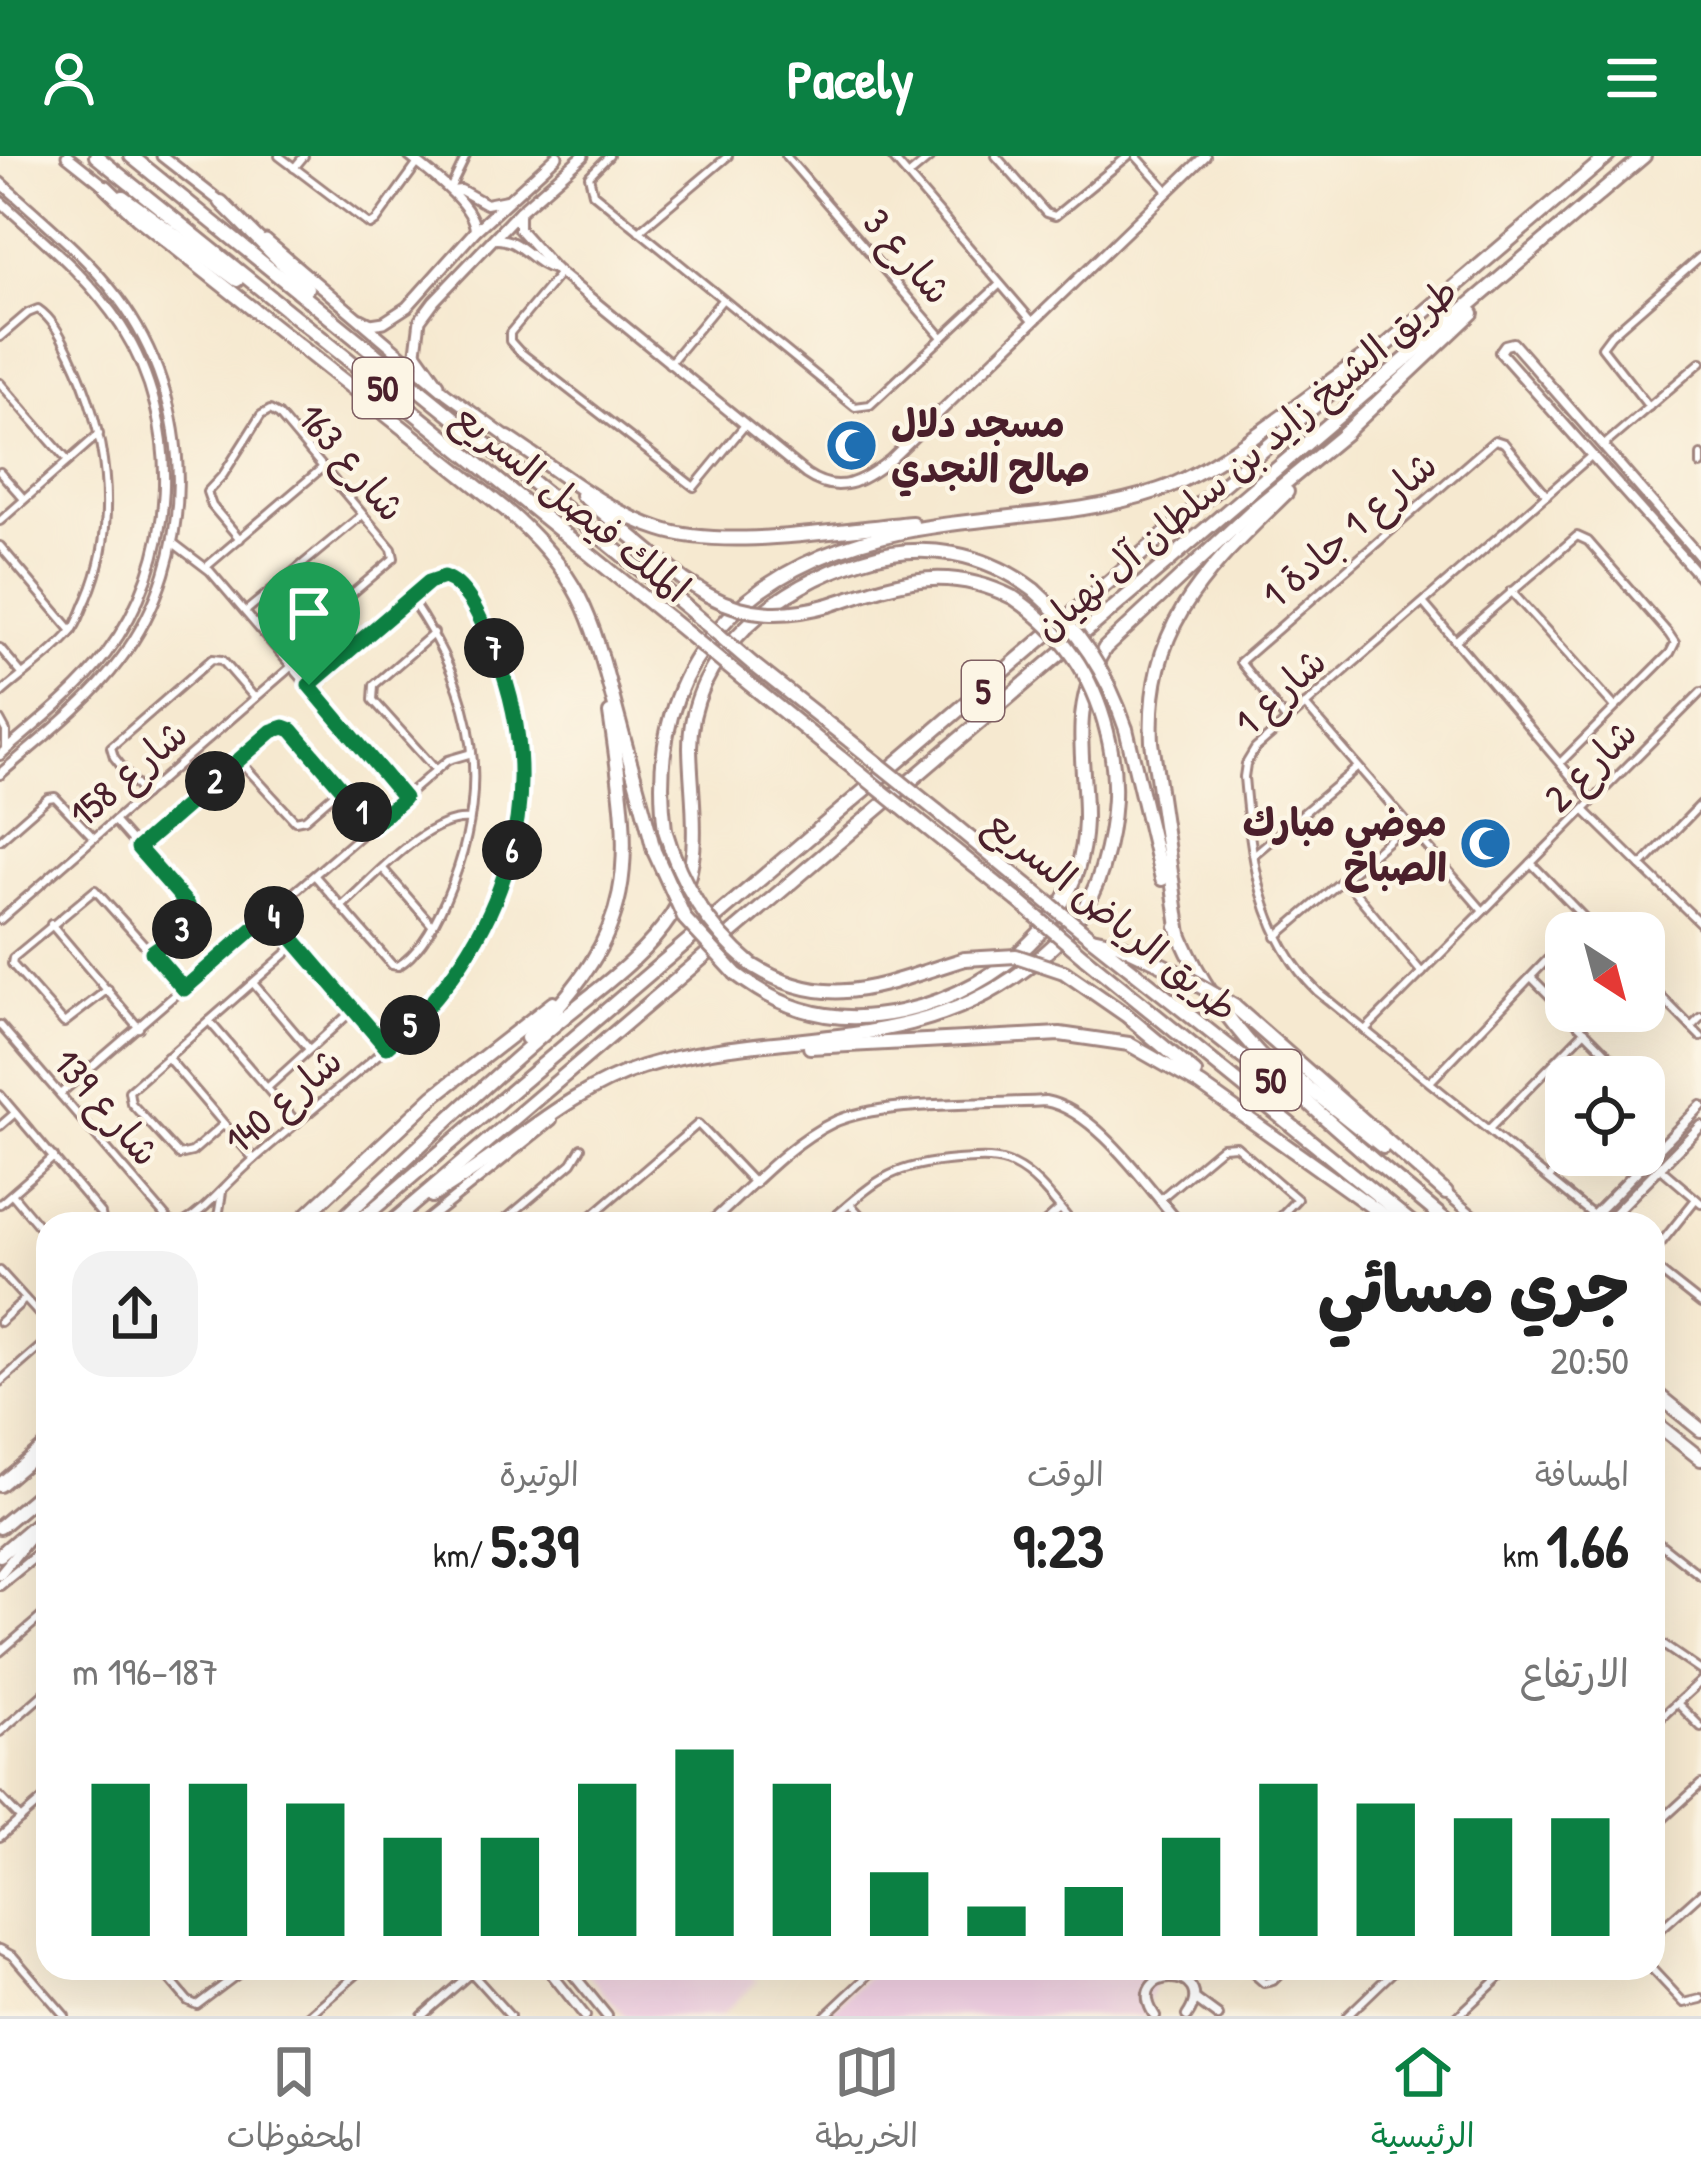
<!DOCTYPE html>
<html lang="ar">
<head>
<meta charset="utf-8">
<style>
	:root { --surface:#fff; --page:#f2f2f2; --text:#222; --muted:#767676; --line:#e0e0e0; --accent:#0b8043 }
	body { margin:0; font-family:"Patrick Hand","Playpen Sans Arabic",sans-serif; background:var(--page); color:var(--text); direction:rtl; height:100vh; display:flex; flex-direction:column; font-size:45px; white-space:nowrap }
	* { box-sizing:border-box; margin:0 }
	p { font-size:39px; color:var(--muted) }
	.icon { flex:none; width:66px; height:66px; fill:none; stroke:currentColor; stroke-width:2; stroke-linecap:round; stroke-linejoin:round }
	.map { position:relative; flex:1; overflow:hidden; direction:ltr }
	.side { position:absolute; left:36px; top:1056px; width:1629px; height:768px; display:flex; flex-direction:column; background:var(--surface); border-radius:36px; box-shadow:0 12px 48px #0002; direction:rtl }
	.side>* { flex:none }
	.needle { width:78px; rotate:144deg }
	.buttons { position:absolute; left:1545px; top:756px; display:grid; gap:24px }
	.buttons a { display:grid; place-items:center; width:120px; height:120px; border-radius:24px; background:var(--surface); box-shadow:0 12px 48px #0002; font-size:60px }
	.pin { position:absolute; display:grid; place-items:center; width:102px; height:102px; color:#fff; margin:-123px -51px; border-radius:50% 50% 50% 0; rotate:-45deg; box-shadow:0 0 12px #0007 }
	.pin .icon { rotate:45deg }
	.km { position:absolute; width:60px; height:60px; margin:-30px; border-radius:50%; background:#222; color:#fff; font-size:33px; line-height:60px; text-align:center }
	.round { display:grid; place-items:center; flex:none; width:126px; height:126px; border-radius:36px; background:var(--page) }
	.headline { display:flex; align-items:center; justify-content:space-between; height:204px; padding:0 36px }
	h1 { font-size:66px; font-weight:800; line-height:90px }
	.figures { display:grid; grid-template-columns:repeat(3,1fr); gap:18px; height:204px; padding:12px 36px }
	.figures div { display:grid; align-content:center }
	.figures b { font-size:60px; font-weight:800 }
	.figures small { font-size:33px; font-weight:400 }
	.figures p { font-size:33px }
	.chart { height:336px; padding:24px 36px }
	.chart p { display:flex; justify-content:space-between }
	.chart svg { width:100%; height:216px; margin-top:12px; stroke:var(--accent); stroke-width:6 }
	header { display:flex; justify-content:space-between; align-items:center; height:156px; padding:0 36px; background:var(--accent); color:#fff; font-size:54px; font-weight:800 }
	.tabs { display:flex; justify-content:space-around; align-items:center; height:168px; border-top:3px solid var(--line); background:var(--surface); font-size:33px; color:var(--muted) }
	.tabs a { display:grid; justify-items:center; gap:6px }
	.tabs .selected { color:var(--accent) }
	.map>svg:first-child { display:block }
	.built { fill:#f1d0e3 }
	.lines { fill:none; stroke-linecap:round; stroke-linejoin:round }
	.minor-casing { stroke:#a0847e; stroke-width:12 }
	.tertiary-casing { stroke:#a0847e; stroke-width:14 }
	.secondary-casing { stroke:#a0847e; stroke-width:15 }
	.primary-casing { stroke:#a0847e; stroke-width:15 }
	.motorway-casing { stroke:#a0847e; stroke-width:18 }
	.minor { stroke:#fff; stroke-width:6 }
	.tertiary { stroke:#fff; stroke-width:8 }
	.secondary { stroke:#fff; stroke-width:9 }
	.primary { stroke:#fff; stroke-width:9 }
	.motorway { stroke:#fff; stroke-width:12 }
	.motorway-bridge-casing { stroke:#a0847e; stroke-width:18; stroke-linecap:butt }
	.motorway-bridge { stroke:#fff; stroke-width:12 }
	.route-casing { stroke:#fff; stroke-width:24 }
	.route { stroke:#0b8043; stroke-width:15 }
	.labels { text-anchor:middle; stroke-width:9; stroke-linejoin:round; paint-order:stroke }
	.shield { fill:#fcf5e5; stroke:#7f5f63; stroke-width:3 }
	.shield-label { font-size:36px; font-weight:bold; fill:#4a1f2b }
	.street-label { font-size:39px; fill:#4a1f2b; stroke:#fcf5e5 }
	.poi-label { font-size:39px; font-weight:bold; fill:#4a1f2b; stroke:#fcf5e5; text-anchor:start }
</style>
</head>
<body>
<header><svg class="icon" aria-label="menu" viewBox="0 0 24 24"><path d="M4 6h16M4 12h16M4 18h16"/></svg>Pacely<svg class="icon" aria-label="person" viewBox="0 0 24 24"><circle cx="12" cy="8" r="4"/><path d="M4 21q1-7 8-7t8 7"/></svg></header>
<div class="map">
<svg width="1701" height="1860" viewBox="0 0 1701 1860">
	<rect width="100%" height="100%" fill="#fcf5e5"/>
	<filter id="ink" filterUnits="userSpaceOnUse"><feTurbulence type="fractalNoise" baseFrequency=".00833" numOctaves="2"/><feDisplacementMap in="SourceGraphic" scale="24" xChannelSelector="R" yChannelSelector="G"/><feConvolveMatrix kernelMatrix="1 2 1 2 8 2 1 2 1" color-interpolation-filters="sRGB"/></filter>
	<filter id="wash" filterUnits="userSpaceOnUse"><feTurbulence type="fractalNoise" baseFrequency=".004" numOctaves="4" result="noise"/><feDisplacementMap in="SourceGraphic" scale="48" xChannelSelector="R" yChannelSelector="G"/><feGaussianBlur stdDeviation="2.7" result="paint"/><feColorMatrix in="noise" values="0 0 0 0 0 0 0 0 0 0 0 0 0 0 0 0 0 1.4 0 .05"/><feComposite in="paint" operator="in"/></filter>
	<g filter="url(#wash)">
		<rect width="100%" height="100%" fill="#f6e9d0"/>
		<g class="built">
			<path d="M 582,1812 L 744,1812 L 757,1826 L 720,1860 L 625,1860 Z"/>
			<path d="M 876,1812 L 1151,1812 L 1155,1827 L 1144,1860 L 825,1860 Z"/>
		</g>
	</g>
	<g filter="url(#ink)">
		<g class="lines">
			<defs>
				<g id="minor">
					<path d="M 279,0 L 370,69 L 376,65 L 418,7"/>
					<path d="M 609,0 L 589,20 L 593,37 L 855,251 L 870,249 L 1000,128"/>
					<path d="M 786,0 L 942,181"/>
					<path d="M 891,0 L 1032,165"/>
					<path d="M 996,0 L 1046,57 L 1055,60 L 1128,0"/>
					<path d="M 1136,0 L 1168,35"/>
					<path d="M 294,12 L 304,0"/>
					<path d="M 908,20 L 932,0"/>
					<path d="M 450,33 L 466,0"/>
					<path d="M 639,75 L 728,0"/>
					<path d="M 560,117 L 510,177 L 510,185 L 519,195 L 694,331 L 745,269"/>
					<path d="M 0,181 L 28,157 L 38,153 C 53,163 62,182 70,198 C 106,273 121,364 87,443 C 82,453 78,468 71,476 C 52,499 22,518 0,538"/>
					<path d="M 669,208 L 722,144"/>
					<path d="M 0,227 L 68,305"/>
					<path d="M 1649,251 L 1602,191 L 1611,179 L 1701,100"/>
					<path d="M 1603,290 L 1701,206"/>
					<path d="M 1701,299 L 1701,309"/>
					<path d="M 1591,300 L 1255,593 L 1246,608 L 1244,621 C 1251,699 1259,779 1318,836 L 1593,1059"/>
					<path d="M 0,316 L 24,343"/>
					<path d="M 0,365 L 99,278"/>
					<path d="M 240,383 L 212,350 L 207,336 L 223,319 L 261,259 L 270,254 L 279,259 L 392,393 L 394,402 L 321,464 L 309,462 L 278,428"/>
					<path d="M 172,386 L 210,415 L 404,642"/>
					<path d="M 0,390 L 72,475"/>
					<path d="M 206,411 L 322,312"/>
					<path d="M 1511,435 L 1615,551"/>
					<path d="M 1424,448 L 1592,645"/>
					<path d="M 246,455 L 362,359"/>
					<path d="M 434,477 L 374,529 L 373,544 L 436,614"/>
					<path d="M 1455,485 L 1577,380 L 1588,385 L 1669,478 L 1675,487 L 1670,497 L 1560,607"/>
					<path d="M 0,492 L 22,518"/>
					<path d="M 1305,549 L 1483,755"/>
					<path d="M 0,564 L 6,575 L 6,593"/>
					<path d="M 1287,565 L 1240,506 L 1495,284 L 1504,287 L 1547,339"/>
					<path d="M 239,604 L 295,665 L 305,663 L 341,632"/>
					<path d="M 144,639 L 114,601 L 111,591 L 212,503 L 222,504 L 255,542"/>
					<path d="M 1701,648 L 1641,710 L 1701,768"/>
					<path d="M 1584,654 L 1641,710"/>
					<path d="M 115,666 L 188,749 C 194,772 168,784 152,796"/>
					<path d="M 0,684 L 48,642 L 55,641 L 94,682"/>
					<path d="M 138,692 L 272,575 L 283,571 L 293,574 L 373,669"/>
					<path d="M 1256,697 L 1358,611"/>
					<path d="M 1531,707 L 1599,777"/>
					<path d="M 384,714 L 432,769"/>
					<path d="M 315,720 L 392,809 L 398,810 C 420,797 436,766 446,743 C 494,633 477,539 410,442"/>
					<path d="M 1345,724 L 1422,817"/>
					<path d="M 342,750 C 373,723 426,660 469,664"/>
					<path d="M 271,757 L 386,891"/>
					<path d="M 0,764 L 292,510"/>
					<path d="M 51,768 L 139,872"/>
					<path d="M 1573,777 L 1586,764"/>
					<path d="M 1276,781 L 1408,668"/>
					<path d="M 1531,821 L 1630,921"/>
					<path d="M 1644,823 L 1701,881"/>
					<path d="M 253,827 L 309,893"/>
					<path d="M 108,833 L 64,867 L 12,808 L 13,802 L 95,734 L 184,833"/>
					<path d="M 209,865 L 297,967"/>
					<path d="M 0,869 L 172,1068"/>
					<path d="M 1691,871 L 1701,861"/>
					<path d="M 1365,874 L 1701,536"/>
					<path d="M 167,901 L 254,1003"/>
					<path d="M 1430,926 L 1566,784"/>
					<path d="M 267,932 L 353,854"/>
					<path d="M 60,938 L 436,614 L 448,604 L 472,597"/>
					<path d="M 0,939 L 101,1058 L 103,1068"/>
					<path d="M 224,968 L 192,996 L 179,999 L 131,947 L 129,935 L 297,788"/>
					<path d="M 0,970 L 15,957"/>
					<path d="M 1489,973 L 1585,875"/>
					<path d="M 1660,1012 L 1701,1047"/>
					<path d="M 1549,1022 L 1571,999"/>
					<path d="M 12,1038 L 48,1081"/>
					<path d="M 1159,1044 L 1222,991 L 1236,990 L 1297,1043 L 1273,1068"/>
					<path d="M 0,1048 L 54,1001"/>
					<path d="M 850,1048 L 868,1068"/>
					<path d="M 182,1068 C 204,1055 219,1036 237,1019 C 256,1000 278,983 299,965 C 345,926 395,888 435,843 C 524,743 545,595 486,475 C 475,453 461,415 432,424 L 309,529"/>
					<path d="M 217,1068 L 222,1036"/>
					<path d="M 500,1068 L 572,1007 L 581,992"/>
					<path d="M 582,1068 L 698,968 L 755,1028"/>
					<path d="M 826,1068 C 876,1025 889,1009 957,1004 C 976,1003 995,1000 1013,1009 C 1038,1021 1055,1047 1073,1068"/>
					<path d="M 1043,1068 L 1060,1053"/>
					<path d="M 1653,1097 L 1696,1043"/>
					<path d="M 1653,1110 L 1701,1148"/>
					<path d="M 0,1115 L 48,1168"/>
					<path d="M 0,1166 L 25,1143"/>
					<path d="M 0,1226 L 48,1184"/>
					<path d="M 1653,1382 L 1701,1420"/>
					<path d="M 1653,1482 L 1701,1515"/>
					<path d="M 0,1496 L 48,1455"/>
					<path d="M 1677,1547 L 1701,1571"/>
					<path d="M 1653,1569 L 1701,1525"/>
					<path d="M 0,1576 L 48,1534"/>
					<path d="M 0,1641 L 21,1663"/>
					<path d="M 1653,1672 L 1701,1628"/>
					<path d="M 0,1681 L 48,1639"/>
					<path d="M 1653,1780 L 1701,1737"/>
					<path d="M 0,1793 L 13,1800 L 65,1860"/>
					<path d="M 160,1812 L 188,1845 L 197,1849 L 246,1812"/>
					<path d="M 467,1812 L 510,1860"/>
					<path d="M 1247,1812 L 1264,1827 L 1273,1825 L 1286,1812"/>
					<path d="M 1651,1812 L 1684,1847 L 1701,1843"/>
					<path d="M 308,1860 L 364,1812"/>
					<path d="M 422,1860 L 471,1817"/>
					<path d="M 825,1860 L 876,1812"/>
					<path d="M 1347,1860 L 1397,1812"/>
					<path d="M 1458,1860 L 1501,1820 L 1504,1812"/>
				</g>
				<g id="tertiary">
					<path d="M 409,0 C 429,16 475,49 475,75"/>
					<path d="M 0,26 C 41,63 85,98 118,142 C 196,245 199,400 120,504 C 87,548 42,582 0,618"/>
					<path d="M 452,35 L 461,34 L 486,48 L 506,44"/>
					<path d="M 0,45 C 43,84 89,121 121,170 C 184,269 177,405 106,498 C 77,536 37,567 0,599"/>
					<path d="M 519,56 L 519,73 L 555,113 L 806,318 C 838,340 862,326 890,304 L 1205,0"/>
					<path d="M 494,83 C 520,81 531,108 555,113"/>
					<path d="M 1701,402 L 1513,187 L 1505,189 L 1500,196 L 1701,422"/>
					<path d="M 1446,1037 L 1483,1068"/>
					<path d="M 422,1068 L 552,964"/>
					<path d="M 709,1068 C 747,1035 786,989 832,967 C 879,944 989,949 1045,945 C 1096,954 1146,1029 1180,1068"/>
					<path d="M 1585,1068 L 1701,950"/>
					<path d="M 1604,1068 L 1701,970"/>
					<path d="M 0,1429 L 48,1390"/>
					<path d="M 547,1812 L 585,1860"/>
					<path d="M 568,1812 L 607,1860"/>
					<path d="M 1195,1843 L 1218,1860"/>
					<path d="M 1155,1860 C 1121,1809 1221,1810 1187,1860"/>
				</g>
				<g id="secondary">
					<path d="M 361,163 L 371,168 L 384,166 L 407,151 L 475,75 L 557,0"/>
					<path d="M 439,228 L 416,196 L 420,164 L 434,145 L 519,56 L 583,0"/>
				</g>
				<g id="primary">
					<path d="M 67,0 L 106,31"/>
					<path d="M 162,0 L 226,50"/>
					<path d="M 266,84 L 446,237 L 508,282"/>
					<path d="M 0,1418 L 42,1367"/>
				</g>
				<g id="motorway">
					<path d="M 96,0 L 670,463"/>
					<path d="M 131,0 L 684,449"/>
					<path d="M 106,31 L 137,61 L 505,353 C 588,424 593,470 620,569 C 631,611 644,652 654,695"/>
					<path d="M 123,41 L 237,124"/>
					<path d="M 221,46 L 307,132"/>
					<path d="M 1343,279 L 1472,157"/>
					<path d="M 508,282 C 556,313 606,356 660,373 C 726,395 842,373 912,367"/>
					<path d="M 582,339 L 684,424 L 708,439"/>
					<path d="M 829,449 C 899,426 944,407 1014,442"/>
					<path d="M 754,509 L 850,585"/>
					<path d="M 742,522 L 842,603"/>
					<path d="M 1126,573 L 1162,723"/>
					<path d="M 937,655 L 1028,730"/>
					<path d="M 926,671 L 1017,744"/>
					<path d="M 665,674 C 643,505 748,407 906,375 C 991,358 1076,362 1159,334 C 1221,313 1308,239 1366,200"/>
					<path d="M 1177,771 C 1215,871 1302,942 1380,1010"/>
					<path d="M 1084,776 L 1299,946"/>
					<path d="M 1180,778 L 1152,586 C 1146,466 1208,414 1287,336"/>
					<path d="M 1092,782 L 1119,788 L 1173,814"/>
					<path d="M 1084,801 L 1413,1068"/>
					<path d="M 752,809 C 832,859 884,827 965,803"/>
					<path d="M 1064,816 L 1126,859 L 1195,917"/>
					<path d="M 736,818 C 764,839 790,853 826,859 C 921,874 1046,808 1077,714 C 1102,636 1056,572 1105,492 L 1254,353 L 1347,276"/>
					<path d="M 1234,850 L 1446,1037"/>
					<path d="M 527,882 C 644,771 631,705 610,557"/>
					<path d="M 810,891 L 1060,878 L 1129,888 L 1201,929 L 1396,1068"/>
					<path d="M 1291,918 L 1383,991"/>
					<path d="M 1377,1007 L 1450,1068"/>
					<path d="M 432,1040 C 505,999 561,937 642,911 C 776,869 907,903 1027,812 C 1062,786 1090,754 1102,712 C 1115,666 1119,623 1107,576"/>
					<path d="M 297,1068 L 434,940 L 553,847"/>
					<path d="M 337,1068 C 405,1003 474,939 545,877 C 586,841 641,806 671,760 C 706,706 691,652 690,592 C 690,497 780,429 863,404 C 923,385 984,396 1034,434"/>
					<path d="M 356,1068 L 1608,0"/>
					<path d="M 390,1068 L 1644,0"/>
					<path d="M 1653,1235 L 1701,1274"/>
					<path d="M 1653,1265 L 1701,1303"/>
					<path d="M 0,1329 L 48,1288"/>
					<path d="M 0,1371 L 48,1331"/>
					<path d="M 0,1399 L 48,1358"/>
				</g>
			</defs>
			<use href="#minor" class="minor-casing"/>
			<use href="#tertiary" class="tertiary-casing"/>
			<use href="#secondary" class="secondary-casing"/>
			<use href="#primary" class="primary-casing"/>
			<use href="#motorway" class="motorway-casing"/>
			<use href="#minor" class="minor"/>
			<use href="#tertiary" class="tertiary"/>
			<use href="#secondary" class="secondary"/>
			<use href="#primary" class="primary"/>
			<use href="#motorway" class="motorway"/>
			<defs>
				<g id="motorway-bridge">
					<path d="M 1034,434 C 1079,474 1107,516 1126,573"/>
					<path d="M 708,439 C 748,461 786,461 829,449"/>
					<path d="M 1014,442 C 1063,475 1093,519 1107,576"/>
					<path d="M 684,449 L 754,509"/>
					<path d="M 670,463 L 742,522"/>
					<path d="M 850,585 L 937,655"/>
					<path d="M 842,603 L 926,671"/>
					<path d="M 665,674 C 681,729 708,772 752,809"/>
					<path d="M 654,695 L 685,763 L 736,818"/>
					<path d="M 1028,730 L 1084,776"/>
					<path d="M 1017,744 L 1084,801"/>
					<path d="M 965,803 L 1016,800 L 1064,816"/>
					<path d="M 1173,814 L 1234,850"/>
				</g>
			</defs>
			<use href="#motorway-bridge" class="motorway-bridge-casing"/>
			<use href="#motorway-bridge" class="motorway-bridge"/>
		</g>
	</g>
	<g class="lines" filter="url(#ink)">
		<defs>
			<path id="route" d="M 444,421 C 467,428 481,465 491,486 C 557,635 506,788 386,891 L 271,757 L 184,833 L 152,796 C 168,784 194,772 188,749 L 138,692 L 272,575 L 284,571 L 292,574 L 373,669 L 404,642 L 309,529 L 429,426 Z"/>
		</defs>
		<use href="#route" class="route-casing"/>
		<use href="#route" class="route"/>
	</g>
	<defs>
		<symbol id="mosque-disc" viewBox="-11 -11 22 22"><circle r="9.5" fill="#1f6fb2" stroke="#fcf5e5"/><path d="M3.5-4.9A6 6 0 1 0 3.5 4.9A5 5 0 1 1 3.5-4.9Z" fill="#fff"/></symbol>
	</defs>
	<g fill-rule="evenodd">
		<use href="#mosque-disc" x="822" y="260" width="59" height="59"/>
		<use href="#mosque-disc" x="1456" y="658" width="59" height="59"/>
	</g>
	<g class="labels">
		<g class="shield">
			<rect x="353" y="202" width="60" height="60" rx="9"/>
			<rect x="962" y="505" width="42" height="60" rx="9"/>
			<rect x="1241" y="894" width="60" height="60" rx="9"/>
		</g>
		<g class="shield-label">
			<text x="383" y="245">50</text>
			<text x="983" y="548">5</text>
			<text x="1271" y="937">50</text>
		</g>
		<g class="street-label">
			<text transform="translate(908 100) rotate(49)" y="14">شارع 3</text>
			<text transform="translate(1245 302) rotate(-40)" y="14">طريق الشيخ زايد بن سلطان آل نهيان</text>
			<text transform="translate(352 306) rotate(49)" y="14">شارع 163</text>
			<text transform="translate(572 346) rotate(39)" y="14">الملك فيصل السريع</text>
			<text transform="translate(1349 373) rotate(-41)" y="14">شارع 1 جادة 1</text>
			<text transform="translate(1280 535) rotate(-43)" y="14">شارع 1</text>
			<text transform="translate(1590 609) rotate(-45)" y="14">شارع 2</text>
			<text transform="translate(128 617) rotate(-41)" y="14">شارع 158</text>
			<text transform="translate(1112 759) rotate(39)" y="14">طريق الرياض السريع</text>
			<text transform="translate(283 944) rotate(-41)" y="14">شارع 140</text>
			<text transform="translate(107 951) rotate(49)" y="14">شارع 139</text>
		</g>
		<g class="poi-label">
			<text x="891" y="281">مسجد دلال<tspan x="891" dy="45">صالح النجدي</tspan></text>
			<text x="1447" y="680" text-anchor="end">موضي مبارك<tspan x="1447" dy="45">الصباح</tspan></text>
		</g>
	</g>
</svg>
<div class="buttons">
<a><svg class="needle" viewBox="-14 -14 28 28"><path d="M0-13l5 13h-10z" fill="#e53935"/><path d="M0 13l5-13h-10z" fill="#767676"/></svg></a>
<a><svg class="icon" aria-label="locate" viewBox="0 0 24 24"><circle cx="12" cy="12" r="6"/><path d="M12 2v4M12 18v4M2 12h4M18 12h4"/></svg></a>
</div>
<div class="pin" style="left:309px;top:529px;background:#1e9e55"><svg class="icon" aria-label="arrive" viewBox="0 0 24 24"><path d="M6 21V4h12l-3 4 3 4H6"/></svg></div>
<b class="km" style="left:362px;top:656px">1</b>
<b class="km" style="left:215px;top:625px">2</b>
<b class="km" style="left:182px;top:773px">3</b>
<b class="km" style="left:274px;top:760px">4</b>
<b class="km" style="left:410px;top:869px">5</b>
<b class="km" style="left:512px;top:694px">6</b>
<b class="km" style="left:494px;top:492px">7</b>
<section class="side">
<div class="headline"><div><h1>جري مسائي</h1><p>20:50</p></div><a class="round"><svg class="icon" aria-label="share" viewBox="0 0 24 24"><path d="M12 15V3M7 8l5-5 5 5M5 13v7h14v-7"/></svg></a></div>
<div class="figures">
<div><p>المسافة</p><b>1.66<small> km</small></b></div>
<div><p>الوقت</p><b>9:23</b></div>
<div><p>الوتيرة</p><b>5:39<small> /km</small></b></div>
</div>
<div class="chart"><p><span>الارتفاع</span>187–196 m</p>
<svg viewBox="0 0 160 44" preserveAspectRatio="none"><path d="M5 44V13M15 44V13M25 44V17M35 44V24M45 44V24M55 44V13M65 44V6M75 44V13M85 44V31M95 44V38M105 44V34M115 44V24M125 44V13M135 44V17M145 44V20M155 44V20"/></svg>
</div>
</section>
</div>
<nav class="tabs">
<a class="selected"><svg class="icon" aria-label="home" viewBox="0 0 24 24"><path d="M3 11l9-7 9 7M6 9v11h12V9"/></svg>الرئيسية</a>
<a><svg class="icon" aria-label="map" viewBox="0 0 24 24"><path d="M3 6l6-2 6 2 6-2v14l-6 2-6-2-6 2zM9 4v14M15 6v14"/></svg>الخريطة</a>
<a><svg class="icon" aria-label="saved" viewBox="0 0 24 24"><path d="M7 4h10v16l-5-4-5 4z"/></svg>المحفوظات</a>
</nav>
</body>
</html>
